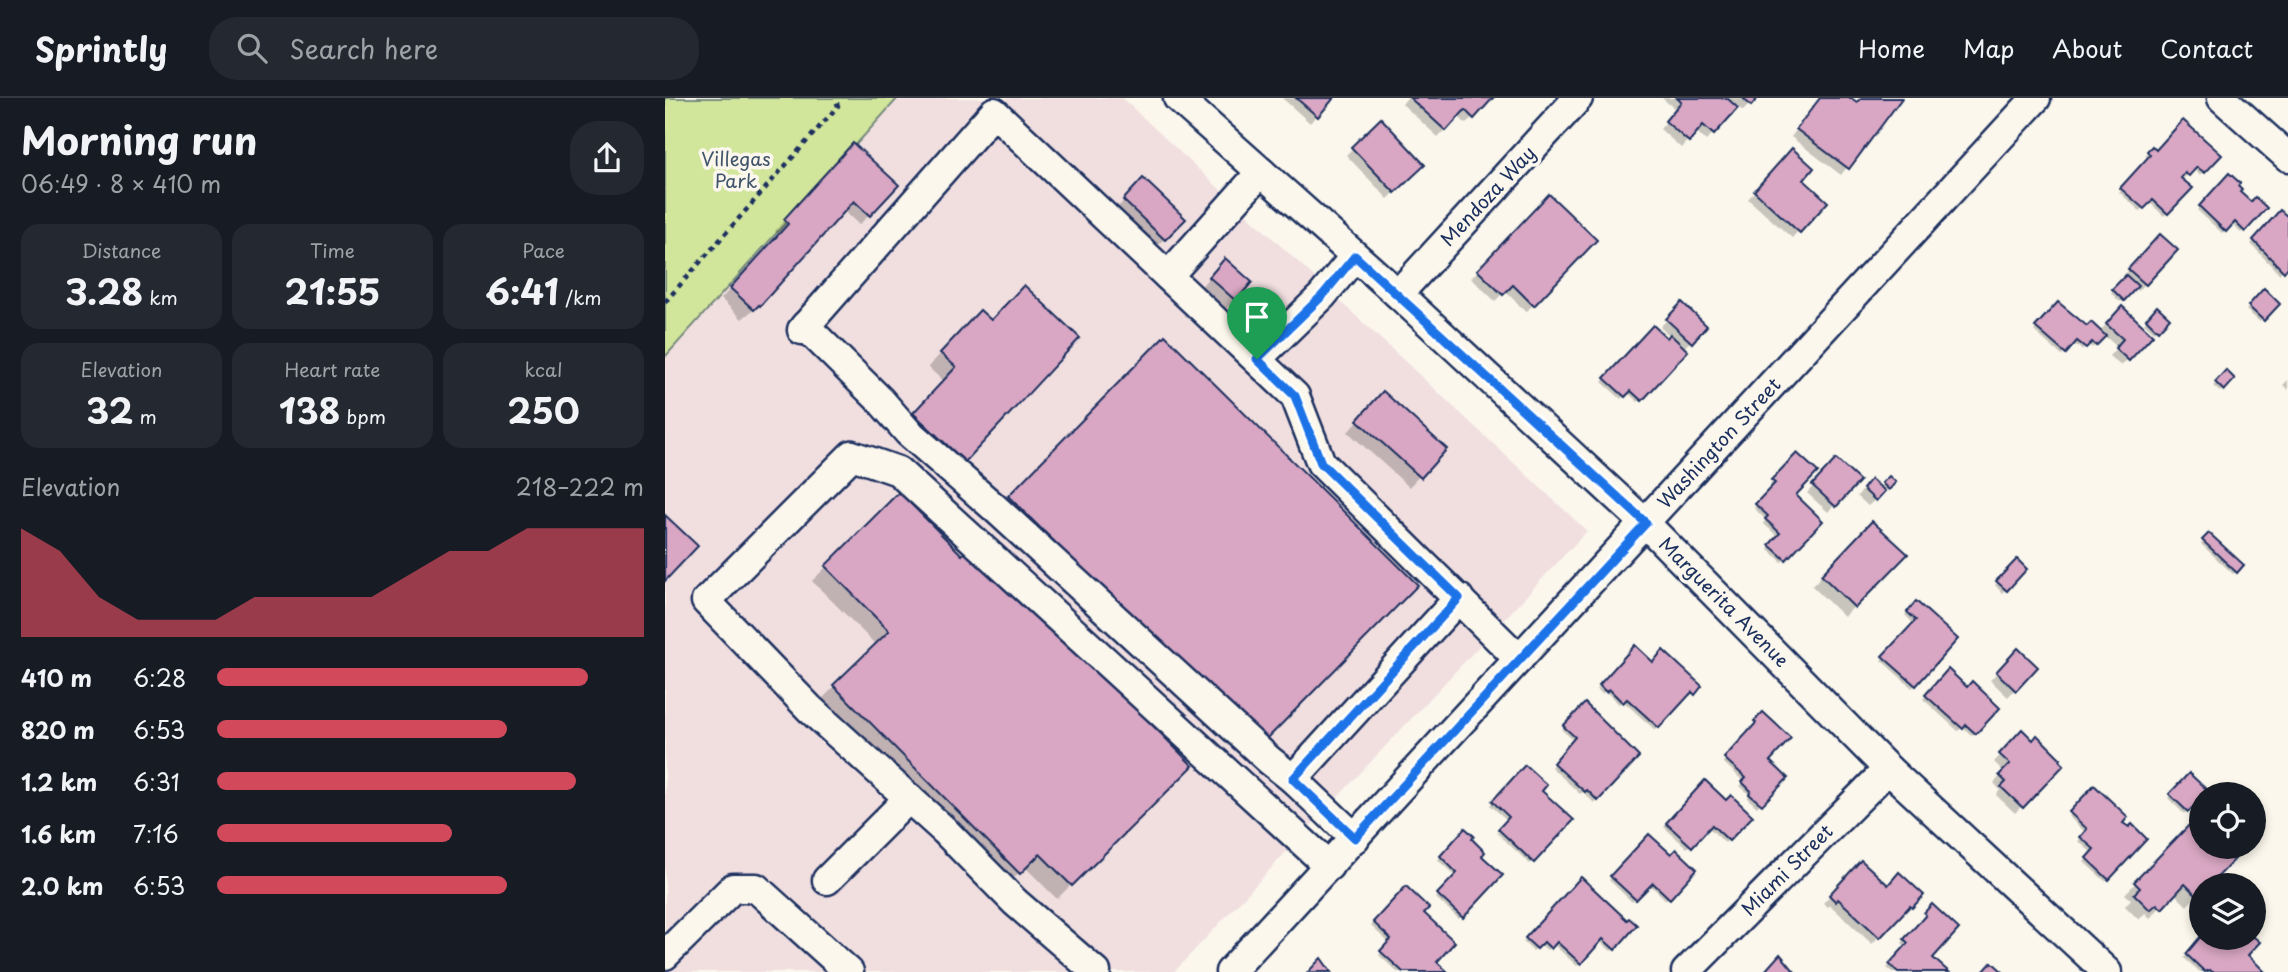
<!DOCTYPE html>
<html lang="en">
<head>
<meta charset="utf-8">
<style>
	:root { --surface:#171b24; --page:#242831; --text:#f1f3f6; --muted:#9ea1a6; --line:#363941; --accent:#d1495b }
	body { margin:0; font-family:"Playpen Sans",sans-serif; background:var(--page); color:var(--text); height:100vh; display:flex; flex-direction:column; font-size:26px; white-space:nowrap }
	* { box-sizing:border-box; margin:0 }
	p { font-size:23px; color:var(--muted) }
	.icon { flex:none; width:38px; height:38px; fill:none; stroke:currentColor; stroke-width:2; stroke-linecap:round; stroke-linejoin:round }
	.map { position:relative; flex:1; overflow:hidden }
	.sheet { display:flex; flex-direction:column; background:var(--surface); width:665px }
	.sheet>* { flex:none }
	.controls { position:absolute; left:1524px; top:684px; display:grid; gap:14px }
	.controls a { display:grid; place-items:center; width:77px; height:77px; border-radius:50%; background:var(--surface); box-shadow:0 4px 10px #0003; font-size:35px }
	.pin { position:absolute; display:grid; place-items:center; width:60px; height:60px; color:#fff; margin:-72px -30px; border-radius:50% 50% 50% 0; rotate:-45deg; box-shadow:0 0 7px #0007 }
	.pin .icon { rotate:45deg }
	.round { display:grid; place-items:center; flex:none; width:74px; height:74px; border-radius:28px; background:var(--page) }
	.head { display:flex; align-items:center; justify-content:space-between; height:119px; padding:0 21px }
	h1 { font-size:38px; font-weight:700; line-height:52px }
	.stats { display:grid; grid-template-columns:repeat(3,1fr); gap:10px; height:119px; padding:7px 21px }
	.stats div { display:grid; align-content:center; border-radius:18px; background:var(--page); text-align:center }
	.stats b { font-size:35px; font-weight:700 }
	.stats small { font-size:19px; font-weight:400 }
	.stats p { font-size:19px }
	.chart { height:196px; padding:14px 21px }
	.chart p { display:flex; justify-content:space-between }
	.chart svg { width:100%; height:126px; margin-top:7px; fill:var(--accent); opacity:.7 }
	ul { padding:0 21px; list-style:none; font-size:23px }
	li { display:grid; grid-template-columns:112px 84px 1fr; align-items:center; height:52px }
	li i { height:18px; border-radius:9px; background:var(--accent) }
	header { display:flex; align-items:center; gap:42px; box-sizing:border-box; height:98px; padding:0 35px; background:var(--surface); border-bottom:2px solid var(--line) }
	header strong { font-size:33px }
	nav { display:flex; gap:38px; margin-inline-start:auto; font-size:24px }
	.search { width:490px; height:63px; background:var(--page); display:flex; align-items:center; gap:18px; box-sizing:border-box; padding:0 24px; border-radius:28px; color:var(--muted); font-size:26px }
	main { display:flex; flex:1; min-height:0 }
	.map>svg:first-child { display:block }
	.built { fill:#f1dfe0 }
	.green { fill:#d1e69b; stroke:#768a7c; stroke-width:2 }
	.shadow { fill:#0003 }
	.building { fill:#d9a7c3; stroke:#1b2f5e; stroke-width:2 }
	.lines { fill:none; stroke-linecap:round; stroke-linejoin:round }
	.minor-casing { stroke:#1b2f5e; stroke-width:33 }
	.path { stroke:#1b2f5e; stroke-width:4.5; stroke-dasharray:5 5; stroke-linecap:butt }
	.minor { stroke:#fbf7ec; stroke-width:28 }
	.route-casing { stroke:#fff; stroke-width:14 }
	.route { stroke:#1a73e8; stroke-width:9 }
	.labels { text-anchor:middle; stroke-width:7; stroke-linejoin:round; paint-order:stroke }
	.park-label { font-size:19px; fill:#3f546a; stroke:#fbf7ec }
	.street-label { font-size:19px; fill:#1b2f5e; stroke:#fbf7ec }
</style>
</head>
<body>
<header>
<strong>Sprintly</strong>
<div class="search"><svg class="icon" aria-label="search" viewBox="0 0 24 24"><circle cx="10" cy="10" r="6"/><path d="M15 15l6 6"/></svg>Search here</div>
<nav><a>Home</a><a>Map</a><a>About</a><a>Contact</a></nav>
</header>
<main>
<section class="sheet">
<div class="head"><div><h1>Morning run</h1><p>06:49 · 8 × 410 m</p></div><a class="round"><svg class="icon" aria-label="share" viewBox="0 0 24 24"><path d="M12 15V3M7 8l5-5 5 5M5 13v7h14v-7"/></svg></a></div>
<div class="stats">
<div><p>Distance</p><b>3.28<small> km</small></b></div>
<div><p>Time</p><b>21:55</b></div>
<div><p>Pace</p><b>6:41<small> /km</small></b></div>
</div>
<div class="stats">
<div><p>Elevation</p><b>32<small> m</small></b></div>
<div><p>Heart rate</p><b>138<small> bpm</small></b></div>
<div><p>kcal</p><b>250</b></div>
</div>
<div class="chart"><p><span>Elevation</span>218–222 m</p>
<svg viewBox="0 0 160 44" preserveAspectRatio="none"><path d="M0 44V6L10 14L20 30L30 38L40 38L50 38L60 30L70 30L80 30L90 30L100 22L110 14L120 14L130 6L140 6L150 6L160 6V44z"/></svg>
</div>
<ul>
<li><b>410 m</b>6:28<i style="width:87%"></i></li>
<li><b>820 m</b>6:53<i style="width:68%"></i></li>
<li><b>1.2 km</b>6:31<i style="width:84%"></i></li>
<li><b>1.6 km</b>7:16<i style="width:55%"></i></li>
<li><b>2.0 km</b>6:53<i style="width:68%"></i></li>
</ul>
</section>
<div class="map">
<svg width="1623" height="874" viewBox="0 0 1623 874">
	<rect width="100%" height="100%" fill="#fbf7ec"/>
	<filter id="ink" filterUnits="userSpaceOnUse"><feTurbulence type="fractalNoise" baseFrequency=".0143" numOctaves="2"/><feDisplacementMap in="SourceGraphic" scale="14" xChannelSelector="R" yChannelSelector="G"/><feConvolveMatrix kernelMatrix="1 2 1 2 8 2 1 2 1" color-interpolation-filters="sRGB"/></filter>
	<g filter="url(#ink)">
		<path class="built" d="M 231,0 L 457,0 L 922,433 L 509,874 L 0,874 L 0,253 Z"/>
		<path class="green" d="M 0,0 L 233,0 L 0,259 Z"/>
		<g class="shadow">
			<path d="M 617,0 L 667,0 L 645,25 Z"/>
			<path d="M 742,0 L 826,0 L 801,26 L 793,18 L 773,39 L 737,6 Z"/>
			<path d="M 997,0 L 1091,0 L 1078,13 L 1072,8 L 1041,43 L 1031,33 L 1016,50 L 995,31 L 1011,12 Z"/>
			<path d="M 1155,0 L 1184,0 L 1191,6 L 1196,0 L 1235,0 L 1176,77 L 1126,39 Z"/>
			<path d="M 716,22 L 758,67 L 723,101 L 681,57 Z"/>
			<path d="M 1487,50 L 1491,54 L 1555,57 L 1535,77 L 1528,71 L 1519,80 L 1516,77 L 1514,80 L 1525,90 L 1499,118 L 1484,104 L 1475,113 L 1454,94 L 1484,61 L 1480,57 Z"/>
			<path d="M 178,58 L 204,117 L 194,127 L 178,112 L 94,207 L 77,221 L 56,201 L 114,137 L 110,133 Z"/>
			<path d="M 1121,59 L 1136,82 L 1133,133 L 1127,140 L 1083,101 Z"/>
			<path d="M 1564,78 L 1572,94 L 1585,106 L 1600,110 L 1576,135 L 1566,126 L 1557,135 L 1532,112 Z"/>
			<path d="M 478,83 L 518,121 L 489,151 L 449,113 Z"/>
			<path d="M 884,98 L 930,142 L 861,214 L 840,193 L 830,203 L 806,180 Z"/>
			<path d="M 1615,114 L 1623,166 L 1614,176 L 1586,146 Z"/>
			<path d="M 1496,138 L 1480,186 L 1473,193 L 1469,189 L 1455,204 L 1446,195 L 1460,181 L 1458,178 Z"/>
			<path d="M 549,173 L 570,201 L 560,212 L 535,190 Z"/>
			<path d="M 1599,193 L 1612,206 L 1595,224 L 1581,212 Z"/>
			<path d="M 1017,206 L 1040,228 L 1018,251 L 1020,253 L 973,304 L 962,294 L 956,301 L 937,284 L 988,229 L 1002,242 L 1005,238 L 995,229 Z"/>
			<path d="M 1393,206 L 1422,231 L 1434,234 L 1457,210 L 1485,237 L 1456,268 L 1444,258 L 1452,249 L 1439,237 L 1427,250 L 1423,245 L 1417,252 L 1408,245 L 1397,258 L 1369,233 Z"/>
			<path d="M 1492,210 L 1502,220 L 1489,234 L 1479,225 Z"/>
			<path d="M 302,228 L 299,363 L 285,376 L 236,330 L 279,284 L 263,269 Z"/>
			<path d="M 500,240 L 581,659 L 331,412 Z"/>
			<path d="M 1561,275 L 1567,281 L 1555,294 L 1548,288 Z"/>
			<path d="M 1623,282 L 1623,292 L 1618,287 Z"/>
			<path d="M 708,306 L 780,351 L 744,389 L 683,334 Z"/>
			<path d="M 1132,357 L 1129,397 L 1156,423 L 1117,464 L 1103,451 L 1113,439 L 1098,425 L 1101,422 L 1089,410 L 1108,389 L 1105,386 Z"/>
			<path d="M 1171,363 L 1192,383 L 1163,414 L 1142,395 Z"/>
			<path d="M 1224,380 L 1229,385 L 1203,408 L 1192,398 L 1200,390 L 1214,390 Z"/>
			<path d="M 234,396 L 297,460 L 525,668 L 392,801 L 360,769 L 340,788 L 156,602 L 211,547 L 147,483 Z"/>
			<path d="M 1196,436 L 1240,456 L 1179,519 L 1147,488 Z"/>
			<path d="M 1544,437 L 1577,467 L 1568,476 L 1536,446 Z"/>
			<path d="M 1352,463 L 1360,471 L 1337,495 L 1330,487 Z"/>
			<path d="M 1251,505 L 1291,541 L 1247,590 L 1216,562 L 1249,526 L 1240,517 Z"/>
			<path d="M 970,550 L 988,566 L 1035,589 L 1025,598 L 1023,596 L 990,632 L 958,603 L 954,606 L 940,593 L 937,596 L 932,591 Z"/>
			<path d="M 1353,553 L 1370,570 L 1343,599 L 1325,582 Z"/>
			<path d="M 1283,573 L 1302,591 L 1333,610 L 1307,638 L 1298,629 L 1293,633 L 1258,601 Z"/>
			<path d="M 920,607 L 971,659 L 929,705 L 918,694 L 915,696 L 886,669 L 909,643 L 897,632 Z"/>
			<path d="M 1098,616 L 1102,663 L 1120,680 L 1092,709 L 1082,700 L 1085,697 L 1075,688 L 1079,684 L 1058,664 L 1090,629 L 1088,627 Z"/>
			<path d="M 1357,634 L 1396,667 L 1350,715 L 1331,697 L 1335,692 L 1329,685 L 1339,674 L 1329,664 Z"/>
			<path d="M 860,669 L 875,693 L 906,722 L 865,766 L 832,735 L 843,723 L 825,707 Z"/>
			<path d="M 1524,678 L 1541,693 L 1519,716 L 1503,700 Z"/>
			<path d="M 1040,684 L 1061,704 L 1086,718 L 1060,745 L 1043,729 L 1022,750 L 999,729 Z"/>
			<path d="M 1430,690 L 1456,725 L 1479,741 L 1440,783 L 1419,764 L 1427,755 L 1413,743 L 1421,735 L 1403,718 Z"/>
			<path d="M 1529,724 L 1536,732 L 1536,749 L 1555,749 L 1536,788 L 1536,793 L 1522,808 L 1509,795 L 1485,820 L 1480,815 L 1474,822 L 1460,808 L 1466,801 L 1460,796 Z"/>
			<path d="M 800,732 L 814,758 L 835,777 L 794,821 L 771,800 L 791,779 L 773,762 Z"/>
			<path d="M 984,738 L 1006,759 L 1030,771 L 1001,802 L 984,786 L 967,804 L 944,782 Z"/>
			<path d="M 1196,764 L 1222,789 L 1256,797 L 1239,815 L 1237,814 L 1207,846 L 1165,807 L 1163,809 L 1158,805 Z"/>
			<path d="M 916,781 L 962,825 L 970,828 L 946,853 L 934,843 L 912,868 L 888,846 L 882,852 L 875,846 L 868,853 L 858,844 Z"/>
			<path d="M 741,791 L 757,815 L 769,864 L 780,874 L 732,874 L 714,857 L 724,845 L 706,828 Z"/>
			<path d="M 1267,808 L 1266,860 L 1281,874 L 1227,874 L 1222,870 L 1241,849 L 1237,845 L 1259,821 L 1257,819 Z"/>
			<path d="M 1537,840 L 1580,858 L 1598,874 L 1535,874 L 1519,860 Z"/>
		</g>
		<g class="building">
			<path d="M 631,0 L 669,0 L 653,19 Z"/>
			<path d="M 745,0 L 828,0 L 809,21 L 800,12 L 781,33 Z"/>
			<path d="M 1012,0 L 1062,0 L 1073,10 L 1049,37 L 1038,27 L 1024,44 L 1000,23 L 1016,4 Z"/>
			<path d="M 1078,0 L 1093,0 L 1086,8 Z"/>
			<path d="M 1155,0 L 1186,0 L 1192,4 L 1196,0 L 1237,0 L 1184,71 L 1131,31 Z"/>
			<path d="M 716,20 L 760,67 L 730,95 L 686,49 Z"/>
			<path d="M 1518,22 L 1557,57 L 1540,75 L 1532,69 L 1524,78 L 1520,75 L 1516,80 L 1528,90 L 1503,116 L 1488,102 L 1479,111 L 1455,90 L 1485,57 L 1482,53 L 1487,48 L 1491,52 Z"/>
			<path d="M 188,45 L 234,87 L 205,118 L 189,103 L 95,208 L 94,207 L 89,212 L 65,190 L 123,126 L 119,121 Z"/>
			<path d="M 1127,50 L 1149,70 L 1139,82 L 1163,104 L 1135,135 L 1089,93 Z"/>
			<path d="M 1564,75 L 1575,85 L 1573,88 L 1577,92 L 1575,94 L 1586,104 L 1590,99 L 1602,110 L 1580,134 L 1570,124 L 1561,134 L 1534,108 Z"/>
			<path d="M 478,80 L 521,121 L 500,142 L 458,102 Z"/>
			<path d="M 884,96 L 932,142 L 869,208 L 848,187 L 838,197 L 812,172 Z"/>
			<path d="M 1615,112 L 1623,119 L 1623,169 L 1619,174 L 1588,142 Z"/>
			<path d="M 1495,136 L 1513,152 L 1481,187 L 1463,171 Z"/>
			<path d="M 560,160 L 587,184 L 571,203 L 544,179 Z"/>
			<path d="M 1461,177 L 1473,188 L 1459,203 L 1447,191 Z"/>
			<path d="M 359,187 L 415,240 L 300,364 L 248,315 L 291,269 L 275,255 L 315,212 L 326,222 Z"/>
			<path d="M 1599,190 L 1615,206 L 1599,223 L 1583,208 Z"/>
			<path d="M 1017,204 L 1042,228 L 1027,245 L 1001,221 Z"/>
			<path d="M 1393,204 L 1422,228 L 1426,224 L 1441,238 L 1431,248 L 1427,244 L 1421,250 L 1412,243 L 1401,256 L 1370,229 Z"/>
			<path d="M 1457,208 L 1488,237 L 1464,263 L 1450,250 L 1458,241 L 1441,226 Z"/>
			<path d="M 1492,208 L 1505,220 L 1493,233 L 1481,221 Z"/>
			<path d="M 988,227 L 1002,240 L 1005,236 L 1023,253 L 977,303 L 966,293 L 960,299 L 939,280 Z"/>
			<path d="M 500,237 L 753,487 L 596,647 L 343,398 Z"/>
			<path d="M 1561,272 L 1570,281 L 1559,293 L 1550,284 Z"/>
			<path d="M 718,293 L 782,351 L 756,380 L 692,322 Z"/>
			<path d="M 1132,355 L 1153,374 L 1131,397 L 1158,423 L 1121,462 L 1104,447 L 1115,435 L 1100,421 L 1103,418 L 1090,406 L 1110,385 L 1106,382 Z"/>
			<path d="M 1171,361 L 1195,383 L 1171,409 L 1147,387 Z"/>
			<path d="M 1224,378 L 1231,384 L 1224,392 L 1217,385 Z"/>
			<path d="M 1206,381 L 1220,393 L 1211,403 L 1198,391 Z"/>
			<path d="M 234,394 L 297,457 L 308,446 L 528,668 L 407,788 L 375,756 L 355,776 L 168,587 L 224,533 L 160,468 Z"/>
			<path d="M 0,417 L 33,448 L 0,483 Z"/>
			<path d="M 1207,423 L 1243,456 L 1190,510 L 1156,477 Z"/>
			<path d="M 1544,435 L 1579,467 L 1572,475 L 1537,442 Z"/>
			<path d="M 1352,461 L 1362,471 L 1342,493 L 1331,483 Z"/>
			<path d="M 1251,503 L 1293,541 L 1251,588 L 1217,558 L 1251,522 L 1242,514 Z"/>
			<path d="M 970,547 L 988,564 L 998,552 L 1037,588 L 1030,597 L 1027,594 L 994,630 L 962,601 L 958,605 L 944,591 L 941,594 L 934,587 Z"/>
			<path d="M 1353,550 L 1373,569 L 1351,593 L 1331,574 Z"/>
			<path d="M 1283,571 L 1302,589 L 1307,583 L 1335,610 L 1311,636 L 1301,627 L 1298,631 L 1260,597 Z"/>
			<path d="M 920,605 L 974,659 L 933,703 L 922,692 L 920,694 L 888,665 L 910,639 L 898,628 Z"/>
			<path d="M 1098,614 L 1126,640 L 1105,663 L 1123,680 L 1097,707 L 1084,696 L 1086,693 L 1077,684 L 1081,680 L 1059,660 L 1091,625 L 1089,623 Z"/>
			<path d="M 1357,631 L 1368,642 L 1372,637 L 1396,661 L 1395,663 L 1399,667 L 1358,710 L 1336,689 L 1341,684 L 1334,677 L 1345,666 L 1334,656 Z"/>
			<path d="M 860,667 L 882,687 L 877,693 L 909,722 L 869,765 L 833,731 L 844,719 L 827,703 Z"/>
			<path d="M 1524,675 L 1543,693 L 1536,696 L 1536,701 L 1523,714 L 1504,696 Z"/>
			<path d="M 1040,682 L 1061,702 L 1066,697 L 1088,718 L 1064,743 L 1047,727 L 1027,749 L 1001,725 Z"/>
			<path d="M 1429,687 L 1463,719 L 1458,725 L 1464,729 L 1467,726 L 1482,741 L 1444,782 L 1421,760 L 1429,751 L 1415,739 L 1422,731 L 1404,714 Z"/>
			<path d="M 1529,722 L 1536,729 L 1536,749 L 1557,749 L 1570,761 L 1544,788 L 1536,788 L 1536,796 L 1533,799 L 1520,786 L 1497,811 L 1492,806 L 1485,812 L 1469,796 L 1475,790 L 1469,784 Z"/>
			<path d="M 800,730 L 809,738 L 807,741 L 820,754 L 817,758 L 838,777 L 798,820 L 772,796 L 792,775 L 775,758 Z"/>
			<path d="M 984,736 L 1006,756 L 1011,751 L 1032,771 L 1005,801 L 988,785 L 971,802 L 945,778 Z"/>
			<path d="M 1196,762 L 1223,787 L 1234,774 L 1259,797 L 1247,810 L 1245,808 L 1215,840 L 1173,801 L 1171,804 L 1164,797 Z"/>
			<path d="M 916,779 L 962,822 L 964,820 L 972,827 L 950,852 L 938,841 L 916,866 L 892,844 L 886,851 L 879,844 L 872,851 L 860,840 Z"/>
			<path d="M 741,788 L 764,810 L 759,815 L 790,844 L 772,864 L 783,874 L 738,874 L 715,853 L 726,841 L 708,824 Z"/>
			<path d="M 1267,806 L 1294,831 L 1268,860 L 1284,874 L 1233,874 L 1224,866 L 1243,845 L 1239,841 L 1261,817 L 1259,815 Z"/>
			<path d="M 1536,838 L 1589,839 L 1595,844 L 1583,857 L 1600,874 L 1547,874 L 1545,872 L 1540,874 L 1521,856 Z"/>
			<path d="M 1115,856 L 1130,874 L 1099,874 Z"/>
			<path d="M 656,860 L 666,874 L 643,874 Z"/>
			<path d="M 1327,864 L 1338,874 L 1318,874 Z"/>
		</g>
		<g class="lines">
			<defs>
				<g id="minor">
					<path d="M 513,0 L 733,196 L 980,425 L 1223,671 L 1442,874"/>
					<path d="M 1557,0 L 1623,59"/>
					<path d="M 503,178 L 596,74"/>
					<path d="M 733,196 L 913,0"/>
					<path d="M 140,228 L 216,303 L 243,334 L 331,411 L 604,662 L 628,681 L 690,740"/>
					<path d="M 137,232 L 329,14 L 630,298 L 656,365 L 854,561"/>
					<path d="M 592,261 L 657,198 L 690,158"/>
					<path d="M 628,681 L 794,500"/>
					<path d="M 162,782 L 244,700"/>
					<path d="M 0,857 L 68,790 L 91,790 L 184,874"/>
					<path d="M 431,874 L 350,804 L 279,732 L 145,611 L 41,503 L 187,357 L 233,373 L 664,768"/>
					<path d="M 565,874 L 1371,0"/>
					<path d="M 1021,874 L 1223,671"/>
				</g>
			</defs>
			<use href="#minor" class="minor-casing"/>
			<path class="path" d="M 0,204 L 173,8 L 170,0"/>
			<use href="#minor" class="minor"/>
		</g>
	</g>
	<g class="lines" filter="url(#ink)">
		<defs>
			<path id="route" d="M 690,158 L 981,425 L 690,740 L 628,681 L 794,500 L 656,365 L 630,298 L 592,261 L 657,198 Z"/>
		</defs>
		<use href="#route" class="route-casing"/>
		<use href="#route" class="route"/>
	</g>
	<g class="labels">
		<g class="park-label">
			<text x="71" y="68">Villegas<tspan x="71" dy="22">Park</tspan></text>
		</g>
		<g class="street-label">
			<text transform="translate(823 98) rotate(-47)" y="7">Mendoza Way</text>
			<text transform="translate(1054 345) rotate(-47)" y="7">Washington Street</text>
			<text transform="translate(1059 504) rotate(45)" y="7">Marguerita Avenue</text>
			<text transform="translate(1122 772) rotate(-45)" y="7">Miami Street</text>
		</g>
	</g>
</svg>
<div class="controls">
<a><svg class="icon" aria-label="locate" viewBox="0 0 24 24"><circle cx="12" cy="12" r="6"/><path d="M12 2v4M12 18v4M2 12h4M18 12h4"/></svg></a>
<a><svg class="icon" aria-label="layers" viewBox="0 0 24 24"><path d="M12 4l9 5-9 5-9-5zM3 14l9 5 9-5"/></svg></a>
</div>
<div class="pin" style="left:592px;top:261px;background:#1e9e55"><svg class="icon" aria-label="arrive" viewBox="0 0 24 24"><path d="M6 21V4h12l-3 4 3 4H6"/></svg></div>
</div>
</main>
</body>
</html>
